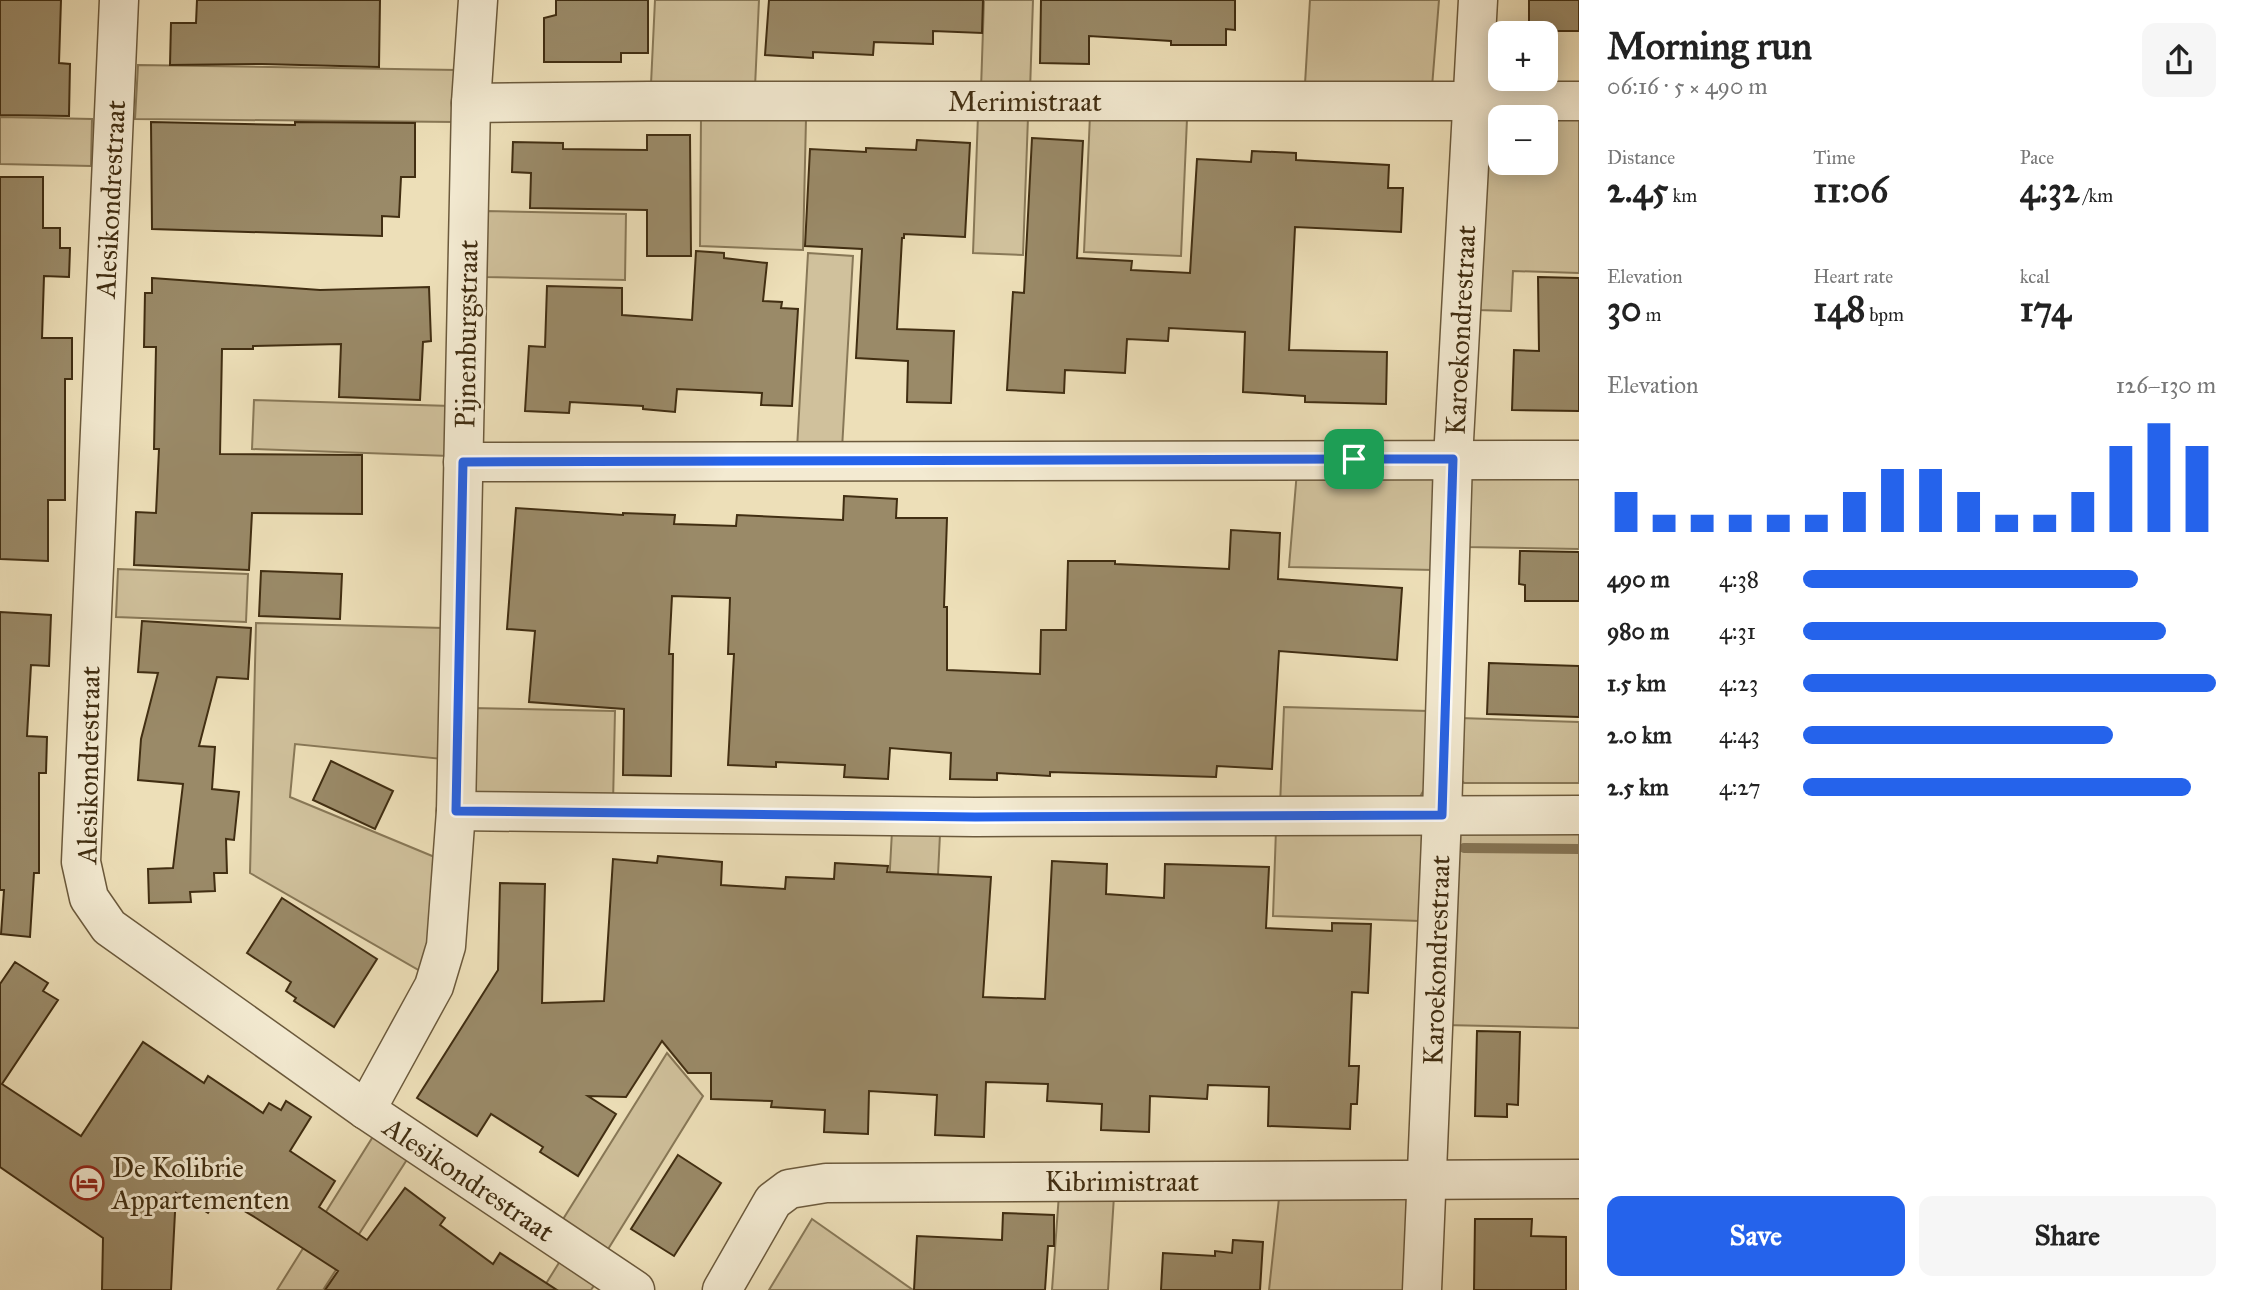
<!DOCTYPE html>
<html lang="en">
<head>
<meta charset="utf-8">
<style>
	:root { --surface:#fff; --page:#f6f6f6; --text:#222; --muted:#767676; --accent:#2563eb }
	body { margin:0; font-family:"IM FELL Great Primer",serif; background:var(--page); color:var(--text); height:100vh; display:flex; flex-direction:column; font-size:26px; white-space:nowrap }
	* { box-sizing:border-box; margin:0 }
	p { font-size:23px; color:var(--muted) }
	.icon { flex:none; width:38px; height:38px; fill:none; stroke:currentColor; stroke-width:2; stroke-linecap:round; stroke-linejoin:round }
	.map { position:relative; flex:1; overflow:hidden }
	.sheet { display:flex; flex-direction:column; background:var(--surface); width:665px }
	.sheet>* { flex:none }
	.fabs { position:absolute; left:1488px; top:21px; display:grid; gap:14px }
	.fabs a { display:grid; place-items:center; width:70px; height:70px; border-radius:14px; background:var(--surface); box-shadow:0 4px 18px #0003; font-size:35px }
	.pin { position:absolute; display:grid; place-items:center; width:60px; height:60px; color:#fff; margin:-30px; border-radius:14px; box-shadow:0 4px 10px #0006 }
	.round { display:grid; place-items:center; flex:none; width:74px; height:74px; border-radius:14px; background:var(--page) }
	.head { display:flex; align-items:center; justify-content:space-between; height:119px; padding:0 28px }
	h1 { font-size:38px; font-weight:700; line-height:52px }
	.metrics { display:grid; grid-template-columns:repeat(3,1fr); gap:10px; height:119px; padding:7px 28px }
	.metrics div { display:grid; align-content:center }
	.metrics b { font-size:35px; font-weight:700 }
	.metrics small { font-size:19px; font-weight:400 }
	.metrics p { font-size:19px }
	.chart { height:196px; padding:14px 28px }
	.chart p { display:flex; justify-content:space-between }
	.chart svg { width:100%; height:126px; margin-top:7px; stroke:var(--accent); stroke-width:6 }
	.primary-button { display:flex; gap:14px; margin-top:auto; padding:14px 28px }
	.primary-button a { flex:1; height:80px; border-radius:14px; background:var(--accent); color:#fff; font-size:28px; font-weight:700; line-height:80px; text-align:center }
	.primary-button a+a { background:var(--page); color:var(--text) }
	ul { padding:0 28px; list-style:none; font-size:23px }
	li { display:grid; grid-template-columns:112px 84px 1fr; align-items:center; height:52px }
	li i { height:18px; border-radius:9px; background:var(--accent) }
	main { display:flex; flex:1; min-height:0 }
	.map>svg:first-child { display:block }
	.green { fill:#d0c19c; stroke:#887857; stroke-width:2; fill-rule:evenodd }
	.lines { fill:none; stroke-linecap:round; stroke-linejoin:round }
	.stream { stroke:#857454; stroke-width:10 }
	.building { fill:#9a8a68; stroke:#412e12; stroke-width:2 }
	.minor-casing { stroke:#6c5a3c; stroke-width:41 }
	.minor { stroke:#f3ead1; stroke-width:38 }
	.route-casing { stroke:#fff; stroke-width:14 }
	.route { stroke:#2563eb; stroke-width:9 }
	.labels { text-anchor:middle; stroke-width:6; stroke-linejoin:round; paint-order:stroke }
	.street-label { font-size:28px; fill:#412e12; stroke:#f3ead1 }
	.poi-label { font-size:28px; fill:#412e12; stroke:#f3ead1; text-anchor:start }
</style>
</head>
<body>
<main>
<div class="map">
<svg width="1579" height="1290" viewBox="0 0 1579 1290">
	<rect width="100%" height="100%" fill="#eddfb8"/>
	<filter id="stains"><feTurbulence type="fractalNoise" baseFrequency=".00286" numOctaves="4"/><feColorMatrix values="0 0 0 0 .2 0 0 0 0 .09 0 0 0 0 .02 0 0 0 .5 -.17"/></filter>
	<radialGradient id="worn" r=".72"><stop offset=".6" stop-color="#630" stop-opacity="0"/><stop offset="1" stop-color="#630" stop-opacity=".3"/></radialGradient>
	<g class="green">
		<path d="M 655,0 L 759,0 L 755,87 L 651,84 Z"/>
		<path d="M 984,0 L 1033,0 L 1030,91 L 981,89 Z"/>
		<path d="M 1310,0 L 1439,0 L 1432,87 L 1305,84 Z"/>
		<path d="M 138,65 L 457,70 L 454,122 L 135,119 Z"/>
		<path d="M 1579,111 L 1579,273 L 1513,271 L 1511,311 L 1477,310 L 1487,126 L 1493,116 ZM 1500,117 L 1545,117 L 1545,163 L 1500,163 Z"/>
		<path d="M 978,115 L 1028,117 L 1023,255 L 973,253 Z"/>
		<path d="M 1090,115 L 1187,119 L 1181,256 L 1084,252 Z"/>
		<path d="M 0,117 L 92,119 L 91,166 L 0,164 Z"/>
		<path d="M 701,117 L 806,119 L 803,250 L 700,246 Z"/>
		<path d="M 485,211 L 626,214 L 625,280 L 484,277 Z"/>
		<path d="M 808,253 L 853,256 L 842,449 L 797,449 Z"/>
		<path d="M 254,400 L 451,406 L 449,456 L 252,449 Z"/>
		<path d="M 1297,471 L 1434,477 L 1434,570 L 1289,567 Z"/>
		<path d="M 1579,473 L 1579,549 L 1465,547 L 1467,487 L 1472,477 Z"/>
		<path d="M 118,569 L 248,574 L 246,622 L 116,617 Z"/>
		<path d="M 256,623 L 444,628 L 442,759 L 295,744 L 290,797 L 437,858 L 429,976 L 250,873 Z"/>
		<path d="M 1284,707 L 1428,711 L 1425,788 L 1417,802 L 1280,806 Z"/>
		<path d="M 471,708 L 615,711 L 613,804 L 488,803 L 468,791 Z"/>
		<path d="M 1460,718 L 1579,722 L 1579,783 L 1464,783 L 1458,776 Z"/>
		<path d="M 1579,828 L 1579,1028 L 1444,1025 L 1458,829 Z"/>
		<path d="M 1276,829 L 1422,833 L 1420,921 L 1273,916 Z"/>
		<path d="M 892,831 L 940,834 L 932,999 L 883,996 Z"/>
		<path d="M 667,1053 L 703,1096 L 605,1254 L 560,1224 Z"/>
		<path d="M 374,1135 L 408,1158 L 323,1290 L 277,1290 Z"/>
		<path d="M 1280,1189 L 1403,1195 L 1413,1202 L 1407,1290 L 1269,1290 Z"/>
		<path d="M 1059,1194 L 1114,1196 L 1108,1290 L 1052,1290 Z"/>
		<path d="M 812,1219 L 913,1290 L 769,1290 Z"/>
		<path d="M 562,1258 L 597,1281 L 591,1290 L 542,1290 Z"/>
	</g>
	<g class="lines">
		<path class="stream" d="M 1464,848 L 1579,849"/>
	</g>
	<g class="building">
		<path d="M 0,0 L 61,0 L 59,63 L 70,64 L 69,116 L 0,115 Z"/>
		<path d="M 197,0 L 380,0 L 379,67 L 262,64 L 170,65 L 171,23 L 196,23 Z"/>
		<path d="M 556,0 L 648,0 L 648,53 L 621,53 L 621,62 L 544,62 L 544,18 L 556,15 Z"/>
		<path d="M 769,0 L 983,0 L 982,33 L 933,31 L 933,44 L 874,42 L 873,55 L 813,52 L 813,58 L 765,55 Z"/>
		<path d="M 1041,0 L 1235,0 L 1235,30 L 1226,29 L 1226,45 L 1171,45 L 1171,41 L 1089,36 L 1089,64 L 1040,63 Z"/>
		<rect x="1529" y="0" width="50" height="31"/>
		<path d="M 151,122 L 295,125 L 295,122 L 415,123 L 415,177 L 401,177 L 399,217 L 382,216 L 382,236 L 152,229 Z"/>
		<path d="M 647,135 L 690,135 L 691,256 L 647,256 L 647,210 L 530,208 L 531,173 L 512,172 L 513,142 L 563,143 L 563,149 L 647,150 Z"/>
		<path d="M 1032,138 L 1083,141 L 1077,258 L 1132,261 L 1131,270 L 1190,273 L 1197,159 L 1251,162 L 1252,151 L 1296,153 L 1296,160 L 1389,165 L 1388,188 L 1403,188 L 1401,232 L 1295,227 L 1289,350 L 1387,352 L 1386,404 L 1305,402 L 1305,396 L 1243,392 L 1245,332 L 1169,328 L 1168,341 L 1127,339 L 1125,373 L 1065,370 L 1064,393 L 1007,390 L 1013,292 L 1024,293 Z"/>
		<path d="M 917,140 L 970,143 L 965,237 L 904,234 L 904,238 L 902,238 L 897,329 L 954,331 L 951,403 L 907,402 L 908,361 L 856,358 L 862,249 L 805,246 L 810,149 L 866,152 L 866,148 L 916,150 Z"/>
		<path d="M 0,177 L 43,177 L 43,228 L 60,228 L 60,248 L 70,248 L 69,277 L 44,276 L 42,338 L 72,338 L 72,379 L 65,379 L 65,500 L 48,500 L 48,561 L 0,559 Z"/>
		<path d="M 696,251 L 724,253 L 724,258 L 767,263 L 763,301 L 782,302 L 781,308 L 798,309 L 792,406 L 761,405 L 762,393 L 677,389 L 675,412 L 643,409 L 643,406 L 570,402 L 569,413 L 525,411 L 529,346 L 545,347 L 547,286 L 622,288 L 622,315 L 692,320 Z"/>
		<path d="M 1538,277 L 1579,278 L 1579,411 L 1512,410 L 1514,350 L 1539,351 Z"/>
		<path d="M 152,278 L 320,290 L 429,287 L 431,341 L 423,342 L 420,400 L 339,397 L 341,344 L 253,346 L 253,349 L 222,349 L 220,454 L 362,455 L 362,514 L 252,513 L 249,570 L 134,565 L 136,512 L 156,513 L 159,449 L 154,449 L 156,347 L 144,347 L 145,293 L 152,293 Z"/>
		<path d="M 844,496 L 897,499 L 896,518 L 947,518 L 944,607 L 947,607 L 947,670 L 1040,674 L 1041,630 L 1066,630 L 1068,561 L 1115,561 L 1115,564 L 1229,569 L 1231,530 L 1280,533 L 1278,579 L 1402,588 L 1397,660 L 1279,651 L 1272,769 L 1217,766 L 1216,777 L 1050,772 L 1050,776 L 997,773 L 997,780 L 950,779 L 951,753 L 890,748 L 888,779 L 844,777 L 845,765 L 776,762 L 776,767 L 728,765 L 734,654 L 728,654 L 730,598 L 672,596 L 669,654 L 673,654 L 671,776 L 623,775 L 624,709 L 529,702 L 535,631 L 507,629 L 516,508 L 623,515 L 623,513 L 675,515 L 674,524 L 736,526 L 737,515 L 843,520 Z"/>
		<path d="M 1520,551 L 1579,552 L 1579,601 L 1525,601 L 1525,585 L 1519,584 Z"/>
		<path d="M 261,571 L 342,574 L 340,619 L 259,616 Z"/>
		<path d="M 0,612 L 51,615 L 49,666 L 31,665 L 27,736 L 47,737 L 46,773 L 39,773 L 39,873 L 34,873 L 30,937 L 1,934 L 4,890 L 0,890 Z"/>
		<path d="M 142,621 L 251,628 L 248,679 L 217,677 L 199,746 L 215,747 L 212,789 L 239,792 L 234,840 L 226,839 L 227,873 L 214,873 L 215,891 L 190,892 L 191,902 L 149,903 L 148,869 L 173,868 L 183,784 L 138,780 L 141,739 L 158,673 L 138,672 Z"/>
		<path d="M 1489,663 L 1579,666 L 1579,717 L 1487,714 Z"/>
		<path d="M 331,761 L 393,791 L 375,829 L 313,800 Z"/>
		<path d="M 658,856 L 722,862 L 721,885 L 785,889 L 786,877 L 834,879 L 835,863 L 888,866 L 887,872 L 991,877 L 983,997 L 1045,999 L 1052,861 L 1107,864 L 1106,894 L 1164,898 L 1165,864 L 1269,867 L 1266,928 L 1332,931 L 1332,923 L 1371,924 L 1368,993 L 1352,992 L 1349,1066 L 1359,1066 L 1357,1104 L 1351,1104 L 1350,1129 L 1268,1126 L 1269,1087 L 1208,1085 L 1207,1099 L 1150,1096 L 1149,1132 L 1101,1130 L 1102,1104 L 1047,1101 L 1048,1084 L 986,1082 L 984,1137 L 935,1135 L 937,1095 L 869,1091 L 868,1134 L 824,1132 L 825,1110 L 771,1107 L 772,1101 L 711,1099 L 711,1073 L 688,1073 L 662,1041 L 626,1097 L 588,1096 L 616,1114 L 578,1176 L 540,1152 L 543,1147 L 491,1114 L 477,1136 L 417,1098 L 498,970 L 500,883 L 545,884 L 542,1003 L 604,1001 L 613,859 L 657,863 Z"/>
		<path d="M 282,898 L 377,959 L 334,1027 L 294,1001 L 296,998 L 286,991 L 291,982 L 247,953 Z"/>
		<path d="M 15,962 L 48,983 L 43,991 L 58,1000 L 2,1084 L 81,1136 L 143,1042 L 204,1083 L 208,1076 L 263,1113 L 269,1103 L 281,1110 L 286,1101 L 311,1117 L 290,1151 L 335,1181 L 319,1207 L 367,1240 L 405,1188 L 445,1218 L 440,1225 L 493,1264 L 500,1253 L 557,1290 L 325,1290 L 338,1271 L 256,1218 L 219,1196 L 208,1213 L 176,1193 L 171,1290 L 102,1290 L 103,1238 L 0,1167 L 0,984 Z"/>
		<path d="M 1477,1031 L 1520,1032 L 1518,1105 L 1507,1104 L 1507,1117 L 1475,1116 Z"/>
		<path d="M 678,1155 L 721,1183 L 674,1256 L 631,1229 Z"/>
		<path d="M 1003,1213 L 1054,1215 L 1054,1246 L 1048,1246 L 1045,1290 L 914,1290 L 917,1236 L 1002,1240 Z"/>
		<path d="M 1475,1219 L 1532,1219 L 1531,1236 L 1566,1237 L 1566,1290 L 1474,1290 Z"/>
		<path d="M 1233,1240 L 1263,1242 L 1260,1290 L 1161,1290 L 1163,1253 L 1215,1256 L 1215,1251 L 1232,1253 Z"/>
	</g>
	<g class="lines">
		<defs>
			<g id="minor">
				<path d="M 119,0 L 81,862 L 89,898 L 109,927 L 366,1110 L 635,1290"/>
				<path d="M 471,103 L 649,101 L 1579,101"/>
				<path d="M 463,462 L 1579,460"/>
				<path d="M 456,811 L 975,817 L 1579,815"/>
				<path d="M 366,1110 L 434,986 L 446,946 L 456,811 L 471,103 L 478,0"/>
				<path d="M 722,1290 L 773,1201 L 789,1189 L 826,1183 L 1579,1179"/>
				<path d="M 1422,1290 L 1442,815 L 1453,459 L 1478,0"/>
			</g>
		</defs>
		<use href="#minor" class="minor-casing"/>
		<use href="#minor" class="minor"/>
	</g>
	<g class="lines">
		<defs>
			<path id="route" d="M 1354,459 L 1453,459 L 1442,815 L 975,817 L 456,811 L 463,462 Z"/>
		</defs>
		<use href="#route" class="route-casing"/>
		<use href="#route" class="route"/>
	</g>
	<defs>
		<symbol id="hotel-ring" viewBox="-11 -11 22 22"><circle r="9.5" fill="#f3ead1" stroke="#8f2418" stroke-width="1.5"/><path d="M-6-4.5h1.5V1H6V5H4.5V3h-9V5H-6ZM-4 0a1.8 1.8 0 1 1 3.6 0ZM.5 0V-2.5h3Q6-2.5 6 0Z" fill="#8f2418"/></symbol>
	</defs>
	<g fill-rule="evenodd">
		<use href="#hotel-ring" x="68" y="1164" width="38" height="38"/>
	</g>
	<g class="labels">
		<g class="street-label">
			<text x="1025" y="111">Merimistraat</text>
			<text transform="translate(110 199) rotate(-87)" y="10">Alesikondrestraat</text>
			<text transform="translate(1460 330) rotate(-87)" y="10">Karoekondrestraat</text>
			<text transform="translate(466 334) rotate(-89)" y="10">Pijnenburgstraat</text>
			<text transform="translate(88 765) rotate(-89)" y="10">Alesikondrestraat</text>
			<text transform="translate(1436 960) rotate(-88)" y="10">Karoekondrestraat</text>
			<text transform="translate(469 1179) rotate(34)" y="10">Alesikondrestraat</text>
			<text x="1122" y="1191">Kibrimistraat</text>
		</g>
		<g class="poi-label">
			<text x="112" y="1177">De Kolibrie<tspan x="112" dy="32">Appartementen</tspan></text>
		</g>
	</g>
	<rect width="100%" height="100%" filter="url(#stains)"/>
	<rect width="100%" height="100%" fill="url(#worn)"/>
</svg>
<div class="fabs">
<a>+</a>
<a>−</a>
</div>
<div class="pin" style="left:1354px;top:459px;background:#1e9e55"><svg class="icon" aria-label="arrive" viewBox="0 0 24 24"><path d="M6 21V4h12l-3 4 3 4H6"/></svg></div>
</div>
<section class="sheet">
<div class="head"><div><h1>Morning run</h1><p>06:16 · 5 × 490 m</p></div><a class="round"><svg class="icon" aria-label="share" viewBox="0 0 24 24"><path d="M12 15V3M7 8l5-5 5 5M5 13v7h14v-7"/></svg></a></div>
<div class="metrics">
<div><p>Distance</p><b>2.45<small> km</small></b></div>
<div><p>Time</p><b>11:06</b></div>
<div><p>Pace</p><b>4:32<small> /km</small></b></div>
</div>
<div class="metrics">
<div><p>Elevation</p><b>30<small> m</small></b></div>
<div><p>Heart rate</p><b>148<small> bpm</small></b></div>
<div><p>kcal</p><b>174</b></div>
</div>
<div class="chart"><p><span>Elevation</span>126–130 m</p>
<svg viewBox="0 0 160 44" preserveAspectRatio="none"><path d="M5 44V30M15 44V38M25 44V38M35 44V38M45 44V38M55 44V38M65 44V30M75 44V22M85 44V22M95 44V30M105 44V38M115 44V38M125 44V30M135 44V14M145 44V6M155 44V14"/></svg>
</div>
<ul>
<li><b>490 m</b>4:38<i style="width:81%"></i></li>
<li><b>980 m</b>4:31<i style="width:88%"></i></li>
<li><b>1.5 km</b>4:23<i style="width:100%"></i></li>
<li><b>2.0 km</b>4:43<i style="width:75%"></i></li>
<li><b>2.5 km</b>4:27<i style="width:94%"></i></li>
</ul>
<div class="primary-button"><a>Save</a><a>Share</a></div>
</section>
</main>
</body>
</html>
